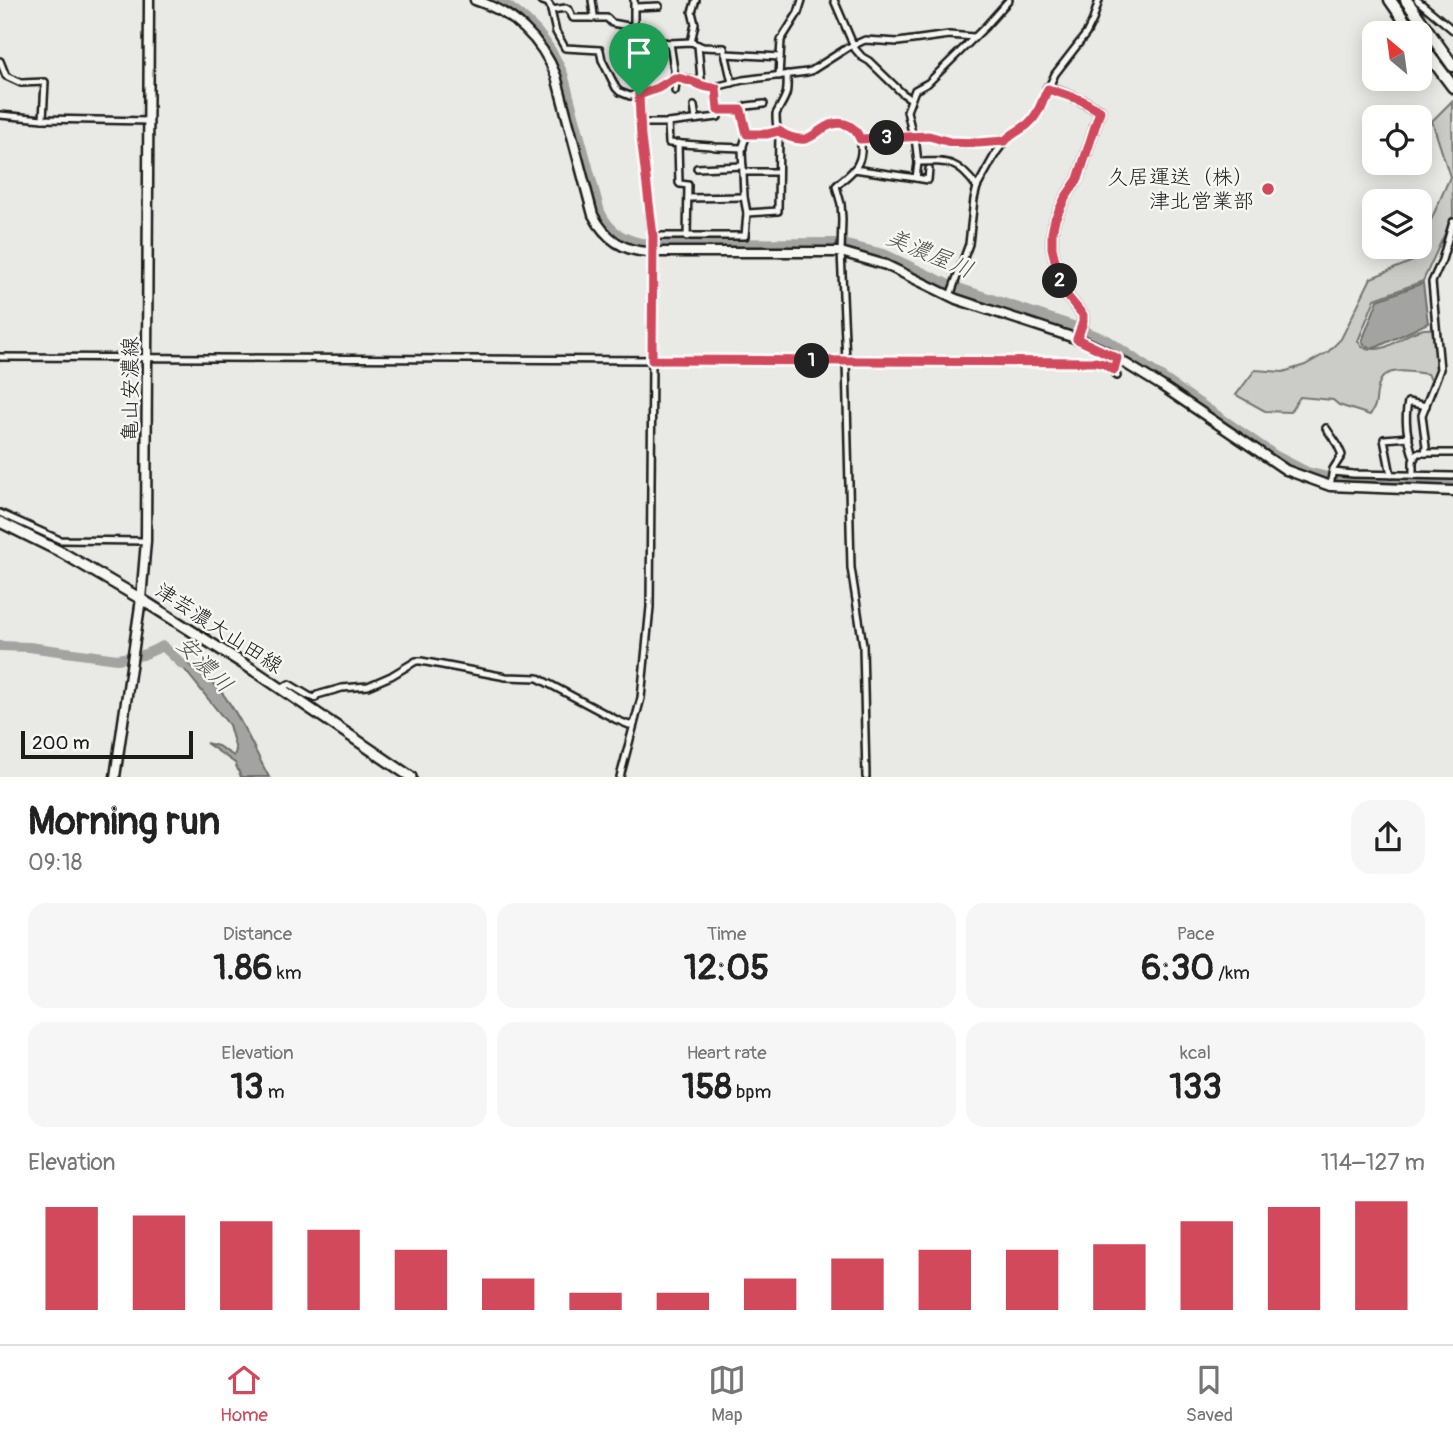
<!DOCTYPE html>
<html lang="en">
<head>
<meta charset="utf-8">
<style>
	:root { --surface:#fff; --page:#f6f6f6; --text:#222; --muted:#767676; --line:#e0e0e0; --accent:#d1495b }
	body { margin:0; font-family:Pangolin,"Klee One",sans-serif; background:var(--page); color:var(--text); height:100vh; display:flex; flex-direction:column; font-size:26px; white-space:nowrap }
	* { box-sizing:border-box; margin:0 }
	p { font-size:23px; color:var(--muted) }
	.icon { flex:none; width:38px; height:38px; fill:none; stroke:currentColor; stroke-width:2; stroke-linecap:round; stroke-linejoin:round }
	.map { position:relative; height:777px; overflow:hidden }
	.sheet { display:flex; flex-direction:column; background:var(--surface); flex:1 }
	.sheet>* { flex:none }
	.needle { width:46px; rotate:331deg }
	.fabs { position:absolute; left:1362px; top:21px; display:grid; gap:14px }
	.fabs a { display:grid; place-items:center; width:70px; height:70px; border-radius:14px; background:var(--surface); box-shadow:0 4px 18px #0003; font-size:35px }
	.scale { position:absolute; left:21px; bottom:18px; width:172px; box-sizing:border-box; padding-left:7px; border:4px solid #1c1c1c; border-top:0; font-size:19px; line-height:24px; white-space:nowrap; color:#1c1c1c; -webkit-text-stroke:5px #f6f6f2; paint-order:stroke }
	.pin { position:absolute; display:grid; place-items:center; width:60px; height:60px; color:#fff; margin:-72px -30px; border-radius:50% 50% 50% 0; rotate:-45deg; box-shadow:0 0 7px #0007 }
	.pin .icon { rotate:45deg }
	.km { position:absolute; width:35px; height:35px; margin:-18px; border-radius:50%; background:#222; color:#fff; font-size:19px; line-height:35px; text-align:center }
	.round { display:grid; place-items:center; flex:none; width:74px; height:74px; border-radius:21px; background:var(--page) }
	.headline { display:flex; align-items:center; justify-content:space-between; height:119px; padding:0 28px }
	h1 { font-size:38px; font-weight:800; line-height:52px }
	.metrics { display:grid; grid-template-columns:repeat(3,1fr); gap:10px; height:119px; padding:7px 28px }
	.metrics div { display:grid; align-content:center; border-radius:18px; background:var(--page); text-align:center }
	.metrics b { font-size:35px; font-weight:800 }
	.metrics small { font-size:19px; font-weight:400 }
	.metrics p { font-size:19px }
	.chart { height:196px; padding:14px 28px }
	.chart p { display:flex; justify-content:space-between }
	.chart svg { width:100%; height:126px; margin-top:7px; stroke:var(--accent); stroke-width:6 }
	.dock { display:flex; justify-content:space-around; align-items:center; height:98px; border-top:2px solid var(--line); background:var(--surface); font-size:19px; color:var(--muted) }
	.dock a { display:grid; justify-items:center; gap:4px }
	.dock .active { color:var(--accent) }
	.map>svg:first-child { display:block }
	.green { fill:#cbcbc7; stroke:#747472; stroke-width:2 }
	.water { fill:#a3a3a1; stroke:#6d6d6c; stroke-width:2 }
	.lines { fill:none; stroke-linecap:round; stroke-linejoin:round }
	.river { stroke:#a3a3a1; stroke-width:10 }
	.street-casing { stroke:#1c1c1c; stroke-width:10 }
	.secondary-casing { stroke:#1c1c1c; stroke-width:13 }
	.primary-casing { stroke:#1c1c1c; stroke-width:14 }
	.highway-casing { stroke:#1c1c1c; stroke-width:15 }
	.street { stroke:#f6f6f2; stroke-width:5 }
	.secondary { stroke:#f6f6f2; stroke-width:8 }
	.primary { stroke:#f6f6f2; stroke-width:9 }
	.highway { stroke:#f6f6f2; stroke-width:10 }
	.route-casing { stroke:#fff; stroke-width:14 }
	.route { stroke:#d1495b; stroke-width:9 }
	.poi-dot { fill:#d1495b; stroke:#f6f6f2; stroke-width:2.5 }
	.labels { text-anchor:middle; stroke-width:5; stroke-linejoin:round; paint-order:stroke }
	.poi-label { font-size:21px; fill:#1c1c1c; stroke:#f6f6f2; text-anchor:end }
	.street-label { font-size:21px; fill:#1c1c1c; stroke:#f6f6f2 }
	.water-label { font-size:23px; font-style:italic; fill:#525251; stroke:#f6f6f2 }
</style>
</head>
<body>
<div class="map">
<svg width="1453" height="777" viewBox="0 0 1453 777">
	<rect width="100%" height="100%" fill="#e9e9e5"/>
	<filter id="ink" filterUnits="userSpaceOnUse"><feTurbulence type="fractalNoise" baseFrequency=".0143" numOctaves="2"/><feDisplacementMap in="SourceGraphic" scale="14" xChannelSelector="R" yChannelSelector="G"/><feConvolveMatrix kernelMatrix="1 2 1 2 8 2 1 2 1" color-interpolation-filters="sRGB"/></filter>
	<g filter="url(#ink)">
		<path class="green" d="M 1452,101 L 1453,216 L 1423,281 L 1375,299 L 1358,341 L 1362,347 C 1389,355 1397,336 1420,330 C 1425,328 1432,329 1437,329 C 1439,347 1446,366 1431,380 L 1428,374 C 1410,372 1382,364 1378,388 C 1374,402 1379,401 1370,415 L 1339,405 L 1333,400 L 1300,397 L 1290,412 L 1265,411 L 1236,395 L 1255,370 L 1283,372 L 1305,365 L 1328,352 L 1341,339 L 1371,278 L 1413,261 L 1450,177 L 1432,121 Z"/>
		<g class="water">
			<path d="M 1423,283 L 1428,323 L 1377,347 L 1372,348 L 1364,345 L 1362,341 L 1378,300 Z"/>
			<path d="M 169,650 C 183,661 199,671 213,683 C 235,703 254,750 269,777 L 241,777 L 235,763 L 206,743 L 218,746 L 234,756 L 236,750 L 229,725 Z"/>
		</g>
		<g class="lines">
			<g class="river">
				<path d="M 498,0 C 529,18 549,41 563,74 L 600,212 C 610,233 625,241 648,244 L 838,243 L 884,254 L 949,285 L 1073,326 L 1109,341 L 1276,456 L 1307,472 L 1328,477 L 1364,482 L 1453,481"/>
				<path d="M 0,646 L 29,647 L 117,659 L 143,655 L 163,646 L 183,665"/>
			</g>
			<defs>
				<g id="street">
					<path d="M 540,0 L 548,3 L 550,6 L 556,32 L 565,48 L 600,50 L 602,60 L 616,88 L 620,92 L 630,96 L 639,95 L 658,88 L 675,78 L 685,78 L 711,88 L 743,80 L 807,72 L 811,71 L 847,48 L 865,40 L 898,42 L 949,35 L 974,37"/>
					<path d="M 592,0 L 594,15 L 592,18"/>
					<path d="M 834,0 L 855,49 L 862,57 L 869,61 L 902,93 L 911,99"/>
					<path d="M 1417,0 L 1453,30"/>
					<path d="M 635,7 L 659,6"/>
					<path d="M 551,10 L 566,8 L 569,10 L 573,18 L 607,18 L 612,23 L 628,26 L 634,29"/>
					<path d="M 648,40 L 670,43 L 691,42 L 703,47 L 724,48 L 732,83"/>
					<path d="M 691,42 L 695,24 L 692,12 L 696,0"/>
					<path d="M 670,43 L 676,83 L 675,91"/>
					<path d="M 698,45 L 701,79 L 700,84"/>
					<path d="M 725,54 L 780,57"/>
					<path d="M 0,61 L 6,76 L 21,83 L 45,82 L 43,119"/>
					<path d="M 787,74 C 788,97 786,95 776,114 C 776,124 776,133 787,136 C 792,137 798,139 803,139 C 817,138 826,121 843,123 C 863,126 865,153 856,167 C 850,175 842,180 836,186 L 841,204 L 842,219 L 841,252 L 846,361 L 851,568 L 863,645 L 866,777"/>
					<path d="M 779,76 L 781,40 L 798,13 L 802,0"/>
					<path d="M 694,106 L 696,119"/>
					<path d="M 741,110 L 747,106 L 764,104"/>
					<path d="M 0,115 L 43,119 L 149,121"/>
					<path d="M 640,123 L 668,123 L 718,117 L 716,88"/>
					<path d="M 668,123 L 669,143 L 711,146 L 715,147 L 743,148"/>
					<path d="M 747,134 L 767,134 L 779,131 L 778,211 L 747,213"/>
					<path d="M 913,137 L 907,111 L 915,90 L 928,83 L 985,27 L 1009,0"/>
					<path d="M 860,139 L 929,136 L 950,142 L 977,143 L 1005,141"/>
					<path d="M 678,143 L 679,183 L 680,184 L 688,185 L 687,237"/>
					<path d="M 918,162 C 949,161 958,161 977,187"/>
					<path d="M 697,168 L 743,166"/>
					<path d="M 854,169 L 916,178 L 918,163 L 915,137"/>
					<path d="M 743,172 L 777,172"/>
					<path d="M 916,178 L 928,180 L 929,169"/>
					<path d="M 688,198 L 744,197"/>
					<path d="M 653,236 L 745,236 L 747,213 L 744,197 L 742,149 L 747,134 L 741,110 L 718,110"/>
					<path d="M 950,296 L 969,244 L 974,199 L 977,187 L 996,153 L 1005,141 L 1010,135 L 1027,125 L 1036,115 L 1055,74 L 1086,34 L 1093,20 L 1099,0"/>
					<path d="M 0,357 L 1096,362 L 1104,364 L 1114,370"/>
					<path d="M 1117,358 L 1114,370 L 1117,376"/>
					<path d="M 1326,428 L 1337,444 L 1342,455 L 1333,469 L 1330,486"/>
					<path d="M 1425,453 L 1426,447 L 1422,415 L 1440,369 L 1432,282 L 1442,260 L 1453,222"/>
					<path d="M 1414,458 C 1408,441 1404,420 1408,402 L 1426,406"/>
					<path d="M 1333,472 L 1353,474 L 1453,476"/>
					<path d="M 1391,475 L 1384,439 L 1409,437"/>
					<path d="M 1413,475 L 1413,461 L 1417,453 L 1453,453"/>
					<path d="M 0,513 L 60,540 L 146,541"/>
					<path d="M 281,689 L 289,684 L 309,696 L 315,698 L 317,695 L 342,688 L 368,686 L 391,676 L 416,661 L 421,661 L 506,677 L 538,678 L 617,720 L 629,725 L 634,724"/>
					<path d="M 620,777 L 641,698 L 650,607 L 653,238 L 641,137 L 641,110 L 637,81 L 648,40 L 646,37 L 634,29 L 634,0"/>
				</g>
				<g id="secondary">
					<path d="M 475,0 C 513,12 542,39 556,76 L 593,215 C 605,238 622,251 648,252 L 841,252 L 886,265 L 956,299 L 1084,341 L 1105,351 L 1162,386 L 1286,470 L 1330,486 L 1453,491"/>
					<path d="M 1048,88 L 1081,100 L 1100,111 L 1078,179 L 1065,198 L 1055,219 L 1052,233 L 1052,248 L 1061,285 L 1064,292 L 1083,315 L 1083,322 L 1078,339"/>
					<path d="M 115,777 L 141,599 L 146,541 L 149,0"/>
				</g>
				<path id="primary" d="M 0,522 L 61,552 L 141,599 L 258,673 L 411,777"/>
				<g id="highway">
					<path d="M 1390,0 L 1413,33"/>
					<path d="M 1406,0 L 1453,66"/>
					<path d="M 1419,42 L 1453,87"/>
				</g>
			</defs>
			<use href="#street" class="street-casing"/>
			<use href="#secondary" class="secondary-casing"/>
			<use href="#primary" class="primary-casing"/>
			<use href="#highway" class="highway-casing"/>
			<use href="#street" class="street"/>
			<use href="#secondary" class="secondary"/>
			<use href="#primary" class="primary"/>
			<use href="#highway" class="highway"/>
		</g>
	</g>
	<g class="lines" filter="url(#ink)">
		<defs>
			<path id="route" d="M 675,78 C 690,78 702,89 716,88 L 718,110 L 741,110 L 747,134 L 767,134 L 779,131 C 785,136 796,140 805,139 C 812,138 818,131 824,128 C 839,119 854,123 860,139 L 929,136 L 950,142 L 978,143 L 1005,141 C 1012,133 1021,130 1028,124 C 1039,115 1042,100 1048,89 L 1081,100 L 1100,111 L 1078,179 L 1065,198 L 1055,219 L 1052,233 L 1052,248 L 1061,285 L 1064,292 L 1083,315 L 1083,322 L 1077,339 L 1117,358 L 1114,370 L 1104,364 L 1096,362 L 652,360 L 653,236 L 641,137 L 639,95 L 658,88 Z"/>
		</defs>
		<use href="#route" class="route-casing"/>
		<use href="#route" class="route"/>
	</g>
	<circle class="poi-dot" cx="1268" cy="189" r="7"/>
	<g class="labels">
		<g class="poi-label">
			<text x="1254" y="184">久居運送（株）<tspan x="1254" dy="24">津北営業部</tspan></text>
		</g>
		<g class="street-label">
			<text transform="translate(130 389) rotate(-90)" y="7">亀山安濃線</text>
			<text transform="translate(219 628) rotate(33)" y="7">津芸濃大山田線</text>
		</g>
		<g class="water-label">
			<text transform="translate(930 253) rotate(23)" y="8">美濃屋川</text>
			<text transform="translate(205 664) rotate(45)" y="8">安濃川</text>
		</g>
	</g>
</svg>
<div class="fabs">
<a><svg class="needle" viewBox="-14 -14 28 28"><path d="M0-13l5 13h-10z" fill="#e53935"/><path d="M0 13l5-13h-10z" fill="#767676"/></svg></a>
<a><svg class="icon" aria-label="locate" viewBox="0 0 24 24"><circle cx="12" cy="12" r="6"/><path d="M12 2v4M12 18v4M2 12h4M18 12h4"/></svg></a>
<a><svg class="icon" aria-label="layers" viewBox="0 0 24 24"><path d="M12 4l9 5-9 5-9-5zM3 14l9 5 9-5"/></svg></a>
</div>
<div class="scale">200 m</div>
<div class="pin" style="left:639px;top:95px;background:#1e9e55"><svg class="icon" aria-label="arrive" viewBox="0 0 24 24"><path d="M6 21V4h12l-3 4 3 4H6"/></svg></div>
<b class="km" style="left:812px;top:361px">1</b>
<b class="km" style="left:1060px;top:281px">2</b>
<b class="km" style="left:887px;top:138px">3</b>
</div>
<section class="sheet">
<div class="headline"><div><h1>Morning run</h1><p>09:18</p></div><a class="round"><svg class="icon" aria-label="share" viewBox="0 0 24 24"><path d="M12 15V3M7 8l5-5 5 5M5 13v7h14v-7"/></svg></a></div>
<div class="metrics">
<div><p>Distance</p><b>1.86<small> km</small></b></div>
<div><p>Time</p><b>12:05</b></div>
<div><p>Pace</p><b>6:30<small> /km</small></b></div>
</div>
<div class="metrics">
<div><p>Elevation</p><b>13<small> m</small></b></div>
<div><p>Heart rate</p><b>158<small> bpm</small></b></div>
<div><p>kcal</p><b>133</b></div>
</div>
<div class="chart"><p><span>Elevation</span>114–127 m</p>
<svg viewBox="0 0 160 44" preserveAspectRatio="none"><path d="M5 44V8M15 44V11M25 44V13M35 44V16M45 44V23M55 44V33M65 44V38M75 44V38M85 44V33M95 44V26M105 44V23M115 44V23M125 44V21M135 44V13M145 44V8M155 44V6"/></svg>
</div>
</section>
<nav class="dock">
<a class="active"><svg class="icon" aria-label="home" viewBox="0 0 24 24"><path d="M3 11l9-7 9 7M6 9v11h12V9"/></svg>Home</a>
<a><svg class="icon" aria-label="map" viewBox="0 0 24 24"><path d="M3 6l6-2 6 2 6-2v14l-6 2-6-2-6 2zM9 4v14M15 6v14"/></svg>Map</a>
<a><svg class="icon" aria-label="saved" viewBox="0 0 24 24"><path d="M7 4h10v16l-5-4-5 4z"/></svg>Saved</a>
</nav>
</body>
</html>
